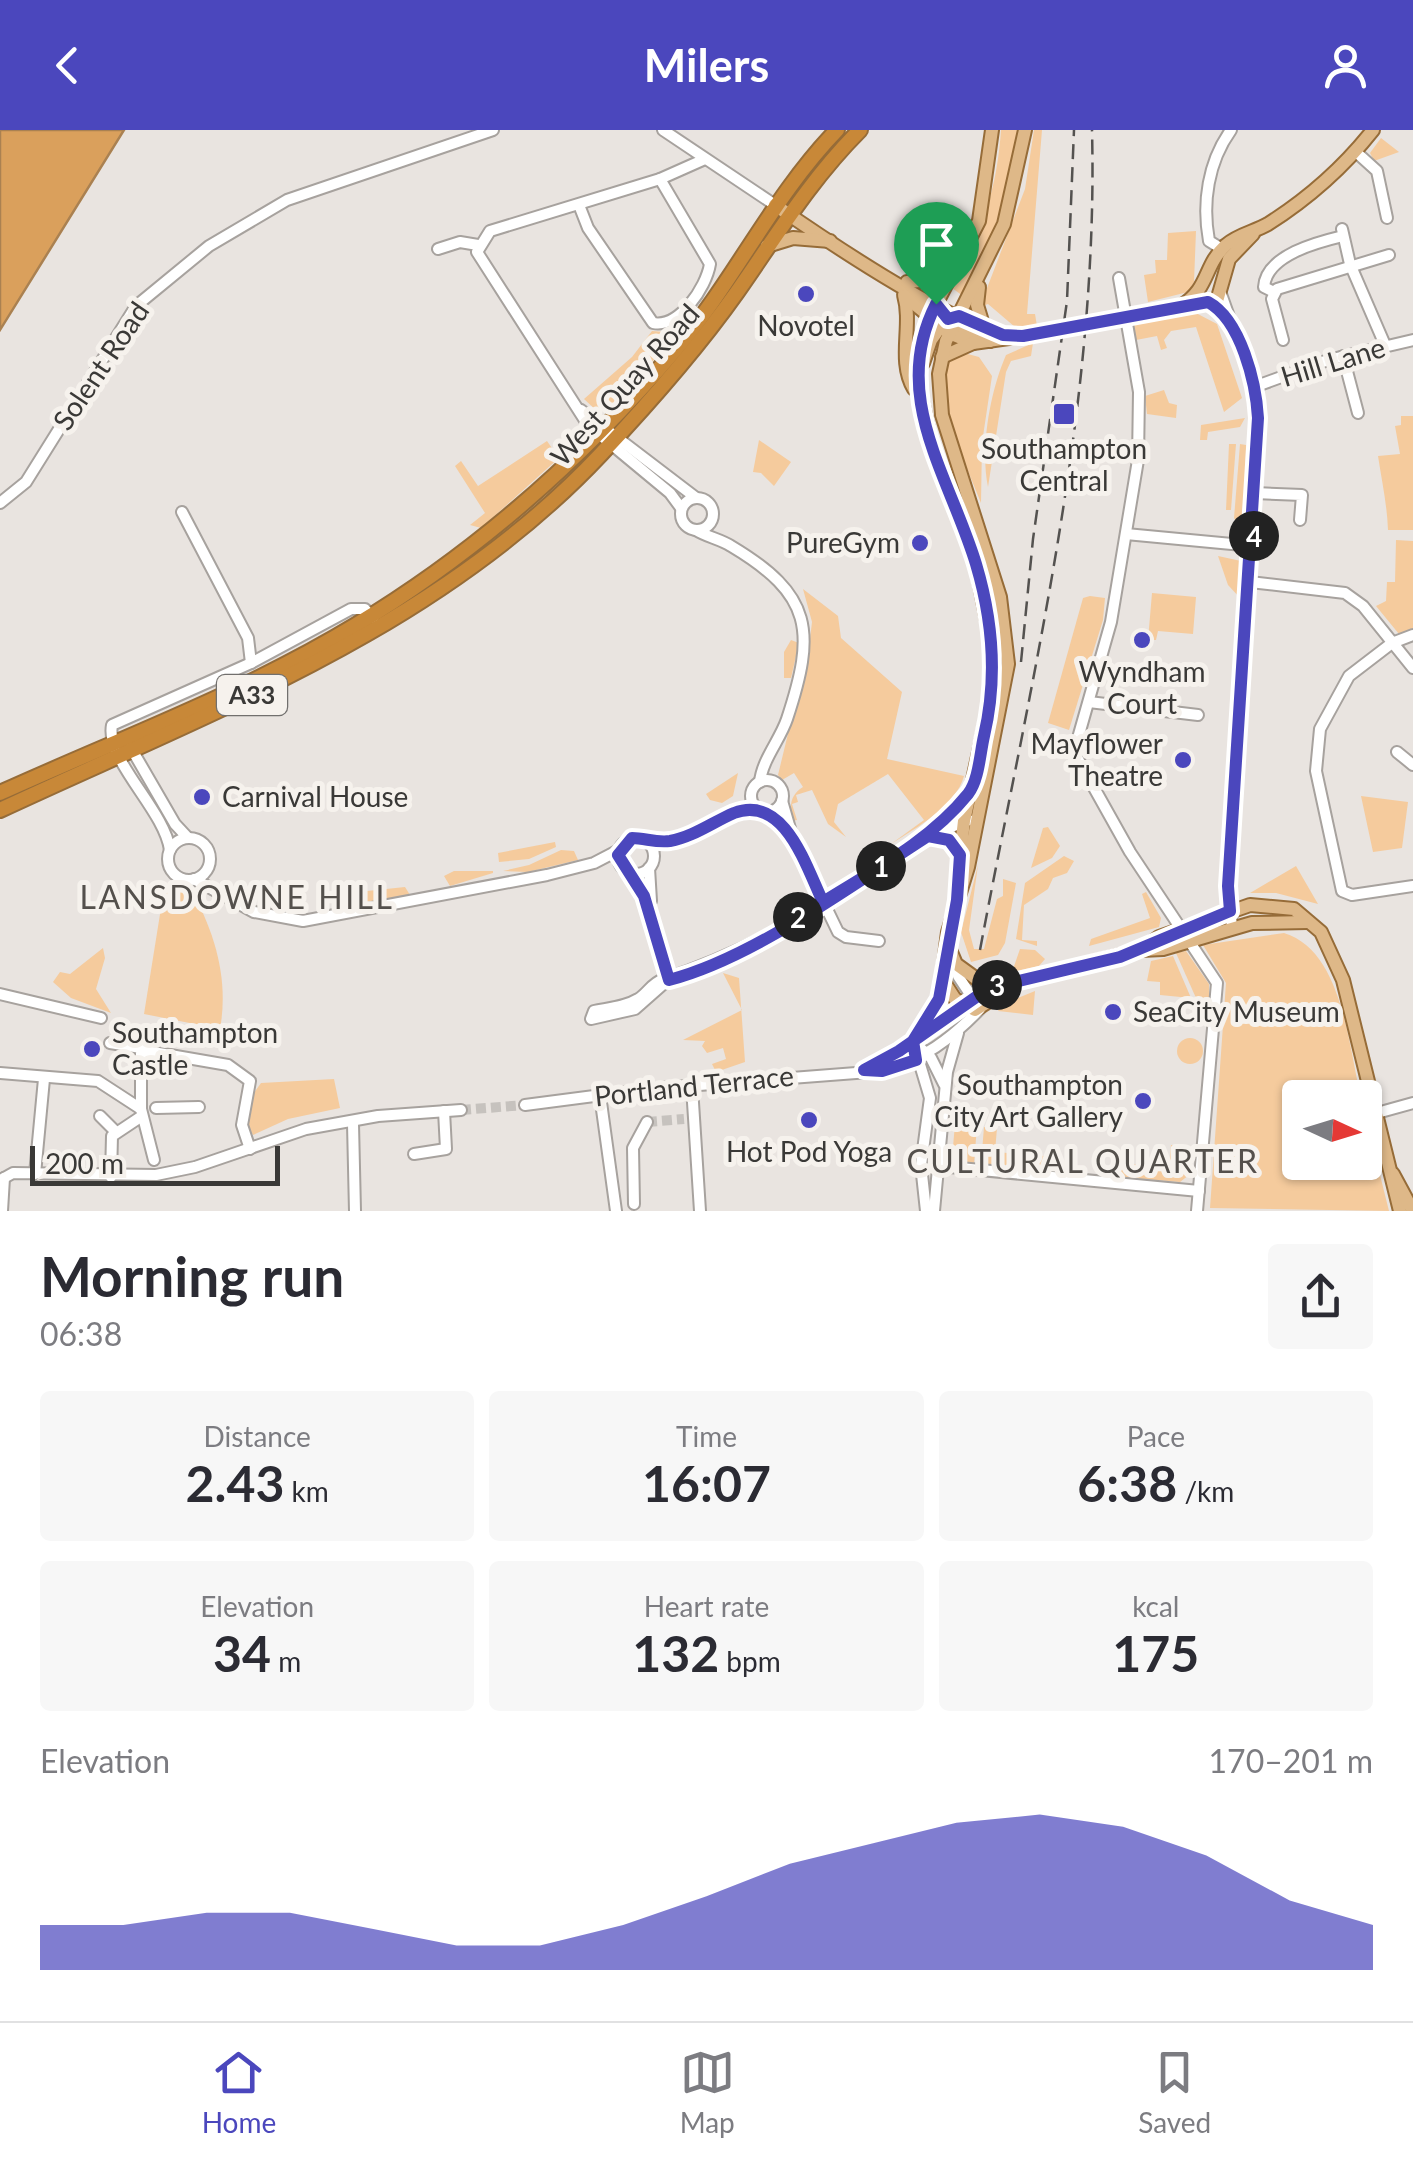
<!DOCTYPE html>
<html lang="en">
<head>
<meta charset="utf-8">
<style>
	:root { --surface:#fff; --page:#f7f7f7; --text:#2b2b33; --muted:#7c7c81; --line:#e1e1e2; --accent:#4b47bd }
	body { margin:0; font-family:Lato,sans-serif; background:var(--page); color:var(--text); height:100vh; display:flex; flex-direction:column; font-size:38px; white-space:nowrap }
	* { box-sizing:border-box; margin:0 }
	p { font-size:32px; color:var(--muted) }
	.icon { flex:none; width:55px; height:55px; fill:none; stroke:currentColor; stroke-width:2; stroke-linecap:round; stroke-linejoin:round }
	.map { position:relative; height:1081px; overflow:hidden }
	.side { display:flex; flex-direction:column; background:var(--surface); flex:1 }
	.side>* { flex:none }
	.needle { width:65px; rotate:94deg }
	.buttons { position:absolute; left:1282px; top:950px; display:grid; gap:20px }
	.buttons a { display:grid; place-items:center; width:100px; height:100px; border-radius:10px; background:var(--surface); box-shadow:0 2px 8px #0004; font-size:50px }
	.scale { position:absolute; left:30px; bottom:25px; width:250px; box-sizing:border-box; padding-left:10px; border:5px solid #3a3937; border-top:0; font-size:28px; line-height:35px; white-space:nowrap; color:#3a3937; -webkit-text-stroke:8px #f6f2ed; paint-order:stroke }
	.pin { position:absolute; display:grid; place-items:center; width:85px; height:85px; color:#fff; margin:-102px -42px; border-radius:50% 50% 50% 0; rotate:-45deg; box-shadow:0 0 10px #0007 }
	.pin .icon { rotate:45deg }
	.km { position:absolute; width:50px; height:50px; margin:-25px; border-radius:50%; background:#222; color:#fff; font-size:28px; line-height:50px; text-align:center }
	.round { display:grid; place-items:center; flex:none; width:105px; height:105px; border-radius:10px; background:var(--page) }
	.headline { display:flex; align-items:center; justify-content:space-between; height:170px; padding:0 40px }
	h1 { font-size:55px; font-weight:700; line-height:75px }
	.stats { display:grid; grid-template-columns:repeat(3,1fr); gap:15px; height:170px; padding:10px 40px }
	.stats div { display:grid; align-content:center; border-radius:10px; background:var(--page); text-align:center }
	.stats b { font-size:50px; font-weight:700 }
	.stats small { font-size:28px; font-weight:400 }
	.stats p { font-size:28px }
	.chart { height:280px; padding:20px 40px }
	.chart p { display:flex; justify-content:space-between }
	.chart svg { width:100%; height:180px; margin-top:10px; fill:var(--accent); opacity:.7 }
	header { display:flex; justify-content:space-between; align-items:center; height:130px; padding:0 40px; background:var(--accent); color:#fff; font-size:45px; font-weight:700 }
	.tab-bar { display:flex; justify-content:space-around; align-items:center; height:140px; border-top:2px solid var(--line); background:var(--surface); font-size:28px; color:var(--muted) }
	.tab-bar a { display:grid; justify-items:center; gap:5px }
	.tab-bar .current { color:var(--accent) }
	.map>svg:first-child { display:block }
	.green { fill:#f5cb9d }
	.water { fill:#daa05c; stroke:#aa8151; stroke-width:2.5 }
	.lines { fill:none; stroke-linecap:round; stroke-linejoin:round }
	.minor-tunnel { stroke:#c6c2be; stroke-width:10; stroke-dasharray:10 5; stroke-linecap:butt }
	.minor-casing { stroke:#a7a29e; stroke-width:14 }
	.major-casing { stroke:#966c38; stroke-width:16 }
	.highway-casing { stroke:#966c38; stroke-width:18 }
	.minor { stroke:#fff; stroke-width:10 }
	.major { stroke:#deb888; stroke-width:12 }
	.highway { stroke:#c88838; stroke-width:14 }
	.rail { stroke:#545250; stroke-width:2.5; stroke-dasharray:15 8; stroke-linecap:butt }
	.major-bridge-casing { stroke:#966c38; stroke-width:16; stroke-linecap:butt }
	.major-bridge { stroke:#deb888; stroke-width:12 }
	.route-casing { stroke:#fff; stroke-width:20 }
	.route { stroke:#4b47bd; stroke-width:12 }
	.poi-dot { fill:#4b47bd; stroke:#f6f2ed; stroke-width:4 }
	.labels { text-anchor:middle; stroke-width:10; stroke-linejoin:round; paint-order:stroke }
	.shield { fill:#f6f2ed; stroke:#72706e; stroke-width:2.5 }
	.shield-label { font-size:25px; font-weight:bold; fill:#3a3937 }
	.poi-label { font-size:28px; fill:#3a3937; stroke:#f6f2ed }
	.street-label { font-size:28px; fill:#3a3937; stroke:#f6f2ed }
	.quarter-label { font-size:32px; letter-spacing:2.5px; fill:#54504c; stroke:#f6f2ed }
</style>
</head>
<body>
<header><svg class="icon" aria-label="back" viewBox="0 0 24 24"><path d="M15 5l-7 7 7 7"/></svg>Milers<svg class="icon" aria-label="person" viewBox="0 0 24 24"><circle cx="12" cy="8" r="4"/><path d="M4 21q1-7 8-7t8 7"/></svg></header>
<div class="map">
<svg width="1413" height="1081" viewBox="0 0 1413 1081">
	<rect width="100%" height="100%" fill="#e9e4e0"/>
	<g class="green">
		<path d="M 1001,0 L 1018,0 C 1013,60 990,114 963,166 L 952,158 C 981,105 997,60 1001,0 Z"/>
		<path d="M 1034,0 L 1042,0 L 1027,184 L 1035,184 L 1037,196 L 1015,197 L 988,174 L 983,176 L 984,166 L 1025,59 Z"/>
		<path d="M 1381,8 L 1399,22 L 1374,31 L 1370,23 Z"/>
		<path d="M 1196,101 L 1194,152 L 1188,162 L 1148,172 L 1144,145 L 1156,143 L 1155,130 L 1167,130 L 1168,103 Z"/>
		<path d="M 1194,182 L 1217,194 L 1242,268 L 1224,282 L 1196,197 L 1171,201 L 1164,210 L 1167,218 L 1161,220 L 1157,206 L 1136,210 L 1133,194 Z"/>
		<path d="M 652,201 L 665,202 L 673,208 L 612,277 L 597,281 L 584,269 L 632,227 Z"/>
		<path d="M 1033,213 L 1031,226 L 1011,231 L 1006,242 L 988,357 C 980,318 990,262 1006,225 Z"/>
		<path d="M 964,223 L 979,227 L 992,246 L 982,313 L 981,373 C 964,329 938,279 948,230 Z"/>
		<path d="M 1164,260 L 1169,273 L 1177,275 L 1176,288 L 1147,284 L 1145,266 Z"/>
		<path d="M 1401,286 L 1413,286 L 1413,400 L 1388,400 C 1387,374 1382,352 1378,326 L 1400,324 L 1395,296 L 1401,295 Z"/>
		<path d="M 1245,288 L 1240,297 L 1208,302 L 1207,310 L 1200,310 L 1201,295 Z"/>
		<path d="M 580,300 L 580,309 L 481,398 L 470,395 L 485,383 L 455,336 L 461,331 L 478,356 L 547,311 L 554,321 Z"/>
		<path d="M 759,310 L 791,332 L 774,356 L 761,343 L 753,342 Z"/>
		<path d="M 1229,314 L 1236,314 L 1231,380 L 1226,380 Z"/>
		<path d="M 1240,314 L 1246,315 L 1244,389 L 1239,397 L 1234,388 Z"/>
		<path d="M 1396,410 L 1413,411 L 1413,500 L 1399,504 L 1376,476 L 1386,471 L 1387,452 L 1395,452 Z"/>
		<path d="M 1218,426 L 1241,431 L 1241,469 L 1228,455 Z"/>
		<path d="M 803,459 L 838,486 L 841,508 L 902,562 L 887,629 L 964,646 C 956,676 916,698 891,714 L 924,690 L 888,644 L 838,674 L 834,692 L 846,707 L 828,694 L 812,660 L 796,665 L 798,672 L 792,674 L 797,690 L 793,691 C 789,676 790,665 803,657 L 794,643 L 782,650 L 778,645 L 809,517 L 812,492 Z"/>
		<path d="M 1152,463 L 1196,467 L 1193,504 L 1158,501 L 1156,510 L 1148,510 Z"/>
		<path d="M 1090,466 L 1105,468 L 1103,490 L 1069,600 L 1048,593 L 1083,468 Z"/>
		<path d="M 791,510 L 799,513 L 791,548 L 784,548 L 784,522 Z"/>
		<path d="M 738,643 L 733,666 L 722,673 L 710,670 L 706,664 Z"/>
		<path d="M 1361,666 L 1408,672 L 1402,718 L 1373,722 Z"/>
		<path d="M 1048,697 L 1060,716 L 1052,728 L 1031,738 L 1043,698 Z"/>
		<path d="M 555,712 L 556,717 L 529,729 L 499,732 L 498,723 Z"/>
		<path d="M 561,720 L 574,721 L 578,730 L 528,742 L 503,741 L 529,735 Z"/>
		<path d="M 1064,726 L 1074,731 L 1067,743 L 1053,748 L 1048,759 L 1024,775 L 1022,810 L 1037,811 L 1037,816 L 1016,809 L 1025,753 Z"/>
		<path d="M 978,735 L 969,800 L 974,819 L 984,819 L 997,769 L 1003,766 L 1003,749 L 1016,753 L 1005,813 L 998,825 L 971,832 L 961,802 Z"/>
		<path d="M 1296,736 L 1318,774 L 1276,763 L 1250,763 Z"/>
		<path d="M 454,741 L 493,741 L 493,743 L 450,756 L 444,746 Z"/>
		<path d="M 165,753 L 191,760 C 215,802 229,850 220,899 L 144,884 Z"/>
		<path d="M 405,757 L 410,765 L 346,777 L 348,763 Z"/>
		<path d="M 1146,762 L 1161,788 L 1159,797 L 1089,816 L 1091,809 L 1150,788 L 1142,764 Z"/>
		<path d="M 1284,803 C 1343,821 1348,916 1361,967 L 1300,968 L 1300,1032 L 1365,1032 L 1365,985 L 1389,1081 L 1210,1078 L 1226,853 L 1203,815 Z"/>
		<path d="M 103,818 L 105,828 L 96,859 L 111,883 L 71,868 L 53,852 L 60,842 L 70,844 Z"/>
		<path d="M 1020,819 L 1035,820 L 1045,829 L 1039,836 L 1012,842 Z"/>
		<path d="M 1186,821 L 1209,854 L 1209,870 L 1196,868 L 1176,823 Z"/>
		<path d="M 1173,826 L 1191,868 L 1160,865 L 1160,852 L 1147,851 L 1151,831 Z"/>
		<path d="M 723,843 L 739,848 L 745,932 L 716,942 L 712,934 L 726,929 L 723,918 L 707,923 L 702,916 L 705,911 L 683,910 L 742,880 Z"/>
		<path d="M 1035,861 L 1033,885 L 998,881 L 1003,874 Z"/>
		<circle cx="1190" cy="921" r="13"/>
		<path d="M 334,949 L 340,978 L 288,989 L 253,1005 L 247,995 L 253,964 L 261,953 Z"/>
		<path d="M 955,994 L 977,996 L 974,1034 L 952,1028 Z"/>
		<path d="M 984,997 L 997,998 L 995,1022 L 1045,1026 L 1044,1040 L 981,1034 Z"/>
		<path d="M 1171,1015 L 1192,1017 L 1189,1045 L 1180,1052 L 1118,1047 L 1119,1033 L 1169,1038 Z"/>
	</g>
	<path class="water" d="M 0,0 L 124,0 L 0,200 Z"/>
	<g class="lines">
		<g class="minor-tunnel">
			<path d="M 461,980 L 525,975"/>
			<path d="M 647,992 L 684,989"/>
		</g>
		<defs>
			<g id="minor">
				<path d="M 663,0 L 775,75"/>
				<path d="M 1356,22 L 1377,41 L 1387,88"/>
				<path d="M 579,75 L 588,98 L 653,193 C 679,198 706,158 710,134 L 660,49"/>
				<path d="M 1342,99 L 1350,134 L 1385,215"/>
				<path d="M 438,119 L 460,112 L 478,115"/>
				<path d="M 1222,119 L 1209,111 C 1202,73 1208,32 1231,0"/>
				<path d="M 1119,148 L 1139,262 L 1138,330 L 1111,492 L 1074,622 L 1130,722 L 1217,853 L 1197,1081"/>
				<path d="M 1274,162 L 1264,157 C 1266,125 1318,112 1343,106"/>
				<path d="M 1221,164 L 1254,257 L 1258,288 L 1228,756 L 1232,797"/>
				<path d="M 1283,210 L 1272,169 L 1277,159 L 1389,125"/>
				<path d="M 1343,226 L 1358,283"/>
				<path d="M 1254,257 L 1328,230 L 1413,210"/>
				<path d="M 581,280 L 695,367"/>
				<path d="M 1255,363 L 1302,365 L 1300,390"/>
				<circle cx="697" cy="384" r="16"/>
				<path d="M 0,373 L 26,352 L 136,176 L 209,116 L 287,70 L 493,0"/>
				<path d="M 681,378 L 670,363 L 588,295 L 477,122 L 490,101 L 660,49 L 705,29"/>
				<path d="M 182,382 L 248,508 L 251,533"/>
				<path d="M 696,400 C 707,407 720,409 731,416 C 813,465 816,501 787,589 C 780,610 762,630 760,652"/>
				<path d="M 1126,404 L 1253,416"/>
				<path d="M 1250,452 L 1345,463 L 1363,476 L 1413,538"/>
				<path d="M 1413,505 L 1392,513 L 1349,546 L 1320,599 L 1316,641 L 1342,761 L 1352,765 L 1413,756"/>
				<path d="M 1089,572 L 1198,585"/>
				<path d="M 131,618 L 175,694 L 188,708"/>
				<path d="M 1397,622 L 1413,635"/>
				<circle cx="767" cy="666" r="16"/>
				<path d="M 782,671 L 793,709 L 838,802 L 846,807 L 879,811"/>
				<path d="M 937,704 L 949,710 L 960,725"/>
				<path d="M 928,706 L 969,690"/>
				<circle cx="189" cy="729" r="21"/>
				<circle cx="636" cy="726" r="18"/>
				<path d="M 648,712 C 688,711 718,686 757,679"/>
				<path d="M 170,720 C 164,679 105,630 112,595 L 251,533 L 351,479 L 365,479 L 373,488"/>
				<path d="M 649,738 L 651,771"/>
				<path d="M 629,742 L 644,766 L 669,849"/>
				<path d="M 194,749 L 254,782 L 303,791 L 547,745 L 594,733 L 619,720"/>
				<path d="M 669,849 L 635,879 L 591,889 L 594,881 C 609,878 625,877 638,869 C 647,864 652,853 662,850 C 769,814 893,743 971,661"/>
				<path d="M 0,864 L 101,888"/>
				<path d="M 916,906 L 938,872 L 942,850"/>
				<path d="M 913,911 L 930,968 L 921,1035 L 926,1081"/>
				<path d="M 913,911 L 931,928 L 944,954"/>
				<path d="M 110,913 L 141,918 L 141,979 L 154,1030"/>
				<path d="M 147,921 L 228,935 L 250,951 L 242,995 L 250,1019"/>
				<path d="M 865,939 L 899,921 L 989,858"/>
				<path d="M 0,943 L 98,951 L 141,979"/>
				<path d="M 692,957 L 700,1081"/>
				<path d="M 600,965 L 616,1081"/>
				<path d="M 525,975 L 648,959 L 882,941 C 922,931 952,908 980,879 L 958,846 L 956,834"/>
				<path d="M 156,978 L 199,977"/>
				<path d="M 1377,983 L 1413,973"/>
				<path d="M 100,986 L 115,1001"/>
				<path d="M 353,994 L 355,1081"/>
				<path d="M 414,1024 L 446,1019 L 444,981"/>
				<path d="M 939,1036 L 1199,1061"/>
				<path d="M 35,1044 L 44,949"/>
				<path d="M 111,1047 L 112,1006 L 142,986"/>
				<path d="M 4,1048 L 13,1043 L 156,1045 L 195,1037 L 306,999 L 378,986 L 461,980"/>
				<path d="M 634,1074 L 633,1018 L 647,992"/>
				<path d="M 2,1081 L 4,1048"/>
				<path d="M 934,1081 L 947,942 L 958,903"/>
			</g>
			<g id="major">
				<path d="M 775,75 C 827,111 956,199 1015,207"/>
				<path d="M 767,116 L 793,108 L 830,111"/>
				<path d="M 907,152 L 933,150 L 956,128"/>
				<path d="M 979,157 L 977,175 L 984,198"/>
				<path d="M 904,165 C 913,196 897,230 914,259"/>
				<path d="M 905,166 L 949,203 L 973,213"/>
				<path d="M 1181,176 C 1210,158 1203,136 1226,115 C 1239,104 1254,102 1268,94 C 1309,68 1343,38 1373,0"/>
				<path d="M 1137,184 L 1217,171 L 1229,129 L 1253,104"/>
				<path d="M 950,190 L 990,211"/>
				<path d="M 942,227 L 973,213 L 1009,208"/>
				<path d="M 923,233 L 931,210 L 943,193"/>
				<path d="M 957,753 L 964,691 L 993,558 L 992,516 L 976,435 L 930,308 L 916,243 L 929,188 L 979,91 L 992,0"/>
				<path d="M 947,813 L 956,834 L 989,858 L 1141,820 L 1163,819 L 1252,793 L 1308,792"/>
				<path d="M 1141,820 L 1159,807 L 1250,775 L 1294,779 L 1321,802 L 1343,850 L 1400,1081"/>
				<path d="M 1023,850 L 975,880 L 955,869 L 942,849 L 948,802 L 968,737 L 1008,534 L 1000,467 L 942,285 L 939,244 L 946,211 L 1004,94 L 1025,0"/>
				<path d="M 1393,1044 L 1413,1081"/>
			</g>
			<g id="highway">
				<path d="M 0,663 C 119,609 244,563 356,495 C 477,422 584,327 676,219 C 735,150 773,66 837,0"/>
				<path d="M 0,680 C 212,581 437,499 601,324 C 649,273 696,220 737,162 C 777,105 810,50 860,0"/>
			</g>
		</defs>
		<use href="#minor" class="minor-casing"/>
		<use href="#major" class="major-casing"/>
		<use href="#highway" class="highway-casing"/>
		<use href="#minor" class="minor"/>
		<use href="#major" class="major"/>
		<use href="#highway" class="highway"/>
		<g class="rail">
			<path d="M 1021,532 L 1033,409 L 1067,171 L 1074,0"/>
			<path d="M 980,820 C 1031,549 1099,277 1092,0"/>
		</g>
		<defs>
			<path id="major-bridge" d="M 1031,205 L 1137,184"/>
		</defs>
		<use href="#major-bridge" class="major-bridge-casing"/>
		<use href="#major-bridge" class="major-bridge"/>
	</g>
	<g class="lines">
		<defs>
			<path id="route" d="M 936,174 C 889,266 949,345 976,434 C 993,491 998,547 984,606 C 980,623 979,650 968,664 C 930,711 874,740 823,772 C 806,737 785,664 734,683 C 713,692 693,707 670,711 C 656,713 645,708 632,708 L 618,725 L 644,766 L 669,850 C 754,828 853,754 928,706 L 949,710 L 960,725 L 957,770 L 939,869 L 913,911 L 916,930 L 882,941 L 864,940 L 899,921 L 989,858 L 1120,827 L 1230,781 L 1228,756 L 1258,288 C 1256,253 1241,190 1208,172 L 1023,206 L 1003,205 L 959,186 L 948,189 L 936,174"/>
		</defs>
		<use href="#route" class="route-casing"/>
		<use href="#route" class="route"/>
	</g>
	<g class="poi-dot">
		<circle cx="806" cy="164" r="10"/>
		<rect x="1052" y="272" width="24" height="24" rx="5"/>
		<circle cx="920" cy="413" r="10"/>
		<circle cx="1142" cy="510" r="10"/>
		<circle cx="1183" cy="630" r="10"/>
		<circle cx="202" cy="667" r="10"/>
		<circle cx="1113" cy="882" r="10"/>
		<circle cx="92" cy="919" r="10"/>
		<circle cx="1143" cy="971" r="10"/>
		<circle cx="809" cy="990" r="10"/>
	</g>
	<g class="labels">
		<rect class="shield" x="217" y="545" width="70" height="40" rx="8"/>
		<g class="shield-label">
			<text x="252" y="574">A33</text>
		</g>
		<g class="poi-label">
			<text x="806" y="206">Novotel</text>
			<text x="1064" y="329">Southampton<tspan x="1064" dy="32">Central</tspan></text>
			<text x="900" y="423" text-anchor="end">PureGym</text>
			<text x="1142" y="552">Wyndham<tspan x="1142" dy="32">Court</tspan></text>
			<text x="1163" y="624" text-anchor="end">Mayflower<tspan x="1163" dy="32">Theatre</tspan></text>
			<text x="222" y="677" text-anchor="start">Carnival House</text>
			<text x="1133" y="892" text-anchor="start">SeaCity Museum</text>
			<text x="112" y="913" text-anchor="start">Southampton<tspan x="112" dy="32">Castle</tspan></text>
			<text x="1123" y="965" text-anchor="end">Southampton<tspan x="1123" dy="32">City Art Gallery</tspan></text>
			<text x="809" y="1032">Hot Pod Yoga</text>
		</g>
		<g class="street-label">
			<text transform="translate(1333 232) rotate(-17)" y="10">Hill Lane</text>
			<text transform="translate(101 236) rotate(-56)" y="10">Solent Road</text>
			<text transform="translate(625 255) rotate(-48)" y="10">West Quay Road</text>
			<text transform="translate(694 956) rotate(-6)" y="10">Portland Terrace</text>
		</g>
		<g class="quarter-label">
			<text x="237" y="779">LANSDOWNE HILL</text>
			<text x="1083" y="1043">CULTURAL QUARTER</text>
		</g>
	</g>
</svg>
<div class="buttons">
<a><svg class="needle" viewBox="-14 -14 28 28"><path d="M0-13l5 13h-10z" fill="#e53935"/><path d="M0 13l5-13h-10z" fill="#7c7c81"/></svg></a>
</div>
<div class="scale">200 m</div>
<div class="pin" style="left:936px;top:174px;background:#1e9e55"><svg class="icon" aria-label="arrive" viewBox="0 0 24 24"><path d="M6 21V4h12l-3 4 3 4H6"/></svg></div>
<b class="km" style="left:881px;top:736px">1</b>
<b class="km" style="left:798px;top:787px">2</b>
<b class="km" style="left:997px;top:855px">3</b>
<b class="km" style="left:1254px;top:406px">4</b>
</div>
<section class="side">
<div class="headline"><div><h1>Morning run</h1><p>06:38</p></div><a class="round"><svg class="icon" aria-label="share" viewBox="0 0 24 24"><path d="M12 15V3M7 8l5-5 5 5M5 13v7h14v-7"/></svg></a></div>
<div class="stats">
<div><p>Distance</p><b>2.43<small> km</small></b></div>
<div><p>Time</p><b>16:07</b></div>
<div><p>Pace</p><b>6:38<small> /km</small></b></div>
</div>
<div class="stats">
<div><p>Elevation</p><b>34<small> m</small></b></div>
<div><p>Heart rate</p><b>132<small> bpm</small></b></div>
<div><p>kcal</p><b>175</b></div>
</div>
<div class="chart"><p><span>Elevation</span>170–201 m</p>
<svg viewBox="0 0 160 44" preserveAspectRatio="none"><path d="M0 44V33L10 33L20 30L30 30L40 34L50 38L60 38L70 33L80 26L90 18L100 13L110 8L120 6L130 9L140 16L150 27L160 33V44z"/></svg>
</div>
</section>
<nav class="tab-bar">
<a class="current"><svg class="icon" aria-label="home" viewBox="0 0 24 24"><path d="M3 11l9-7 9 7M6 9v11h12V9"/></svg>Home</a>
<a><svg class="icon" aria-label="map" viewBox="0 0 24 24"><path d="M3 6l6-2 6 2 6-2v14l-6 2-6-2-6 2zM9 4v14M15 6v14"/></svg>Map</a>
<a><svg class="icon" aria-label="saved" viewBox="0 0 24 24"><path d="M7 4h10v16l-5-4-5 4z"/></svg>Saved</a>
</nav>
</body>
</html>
